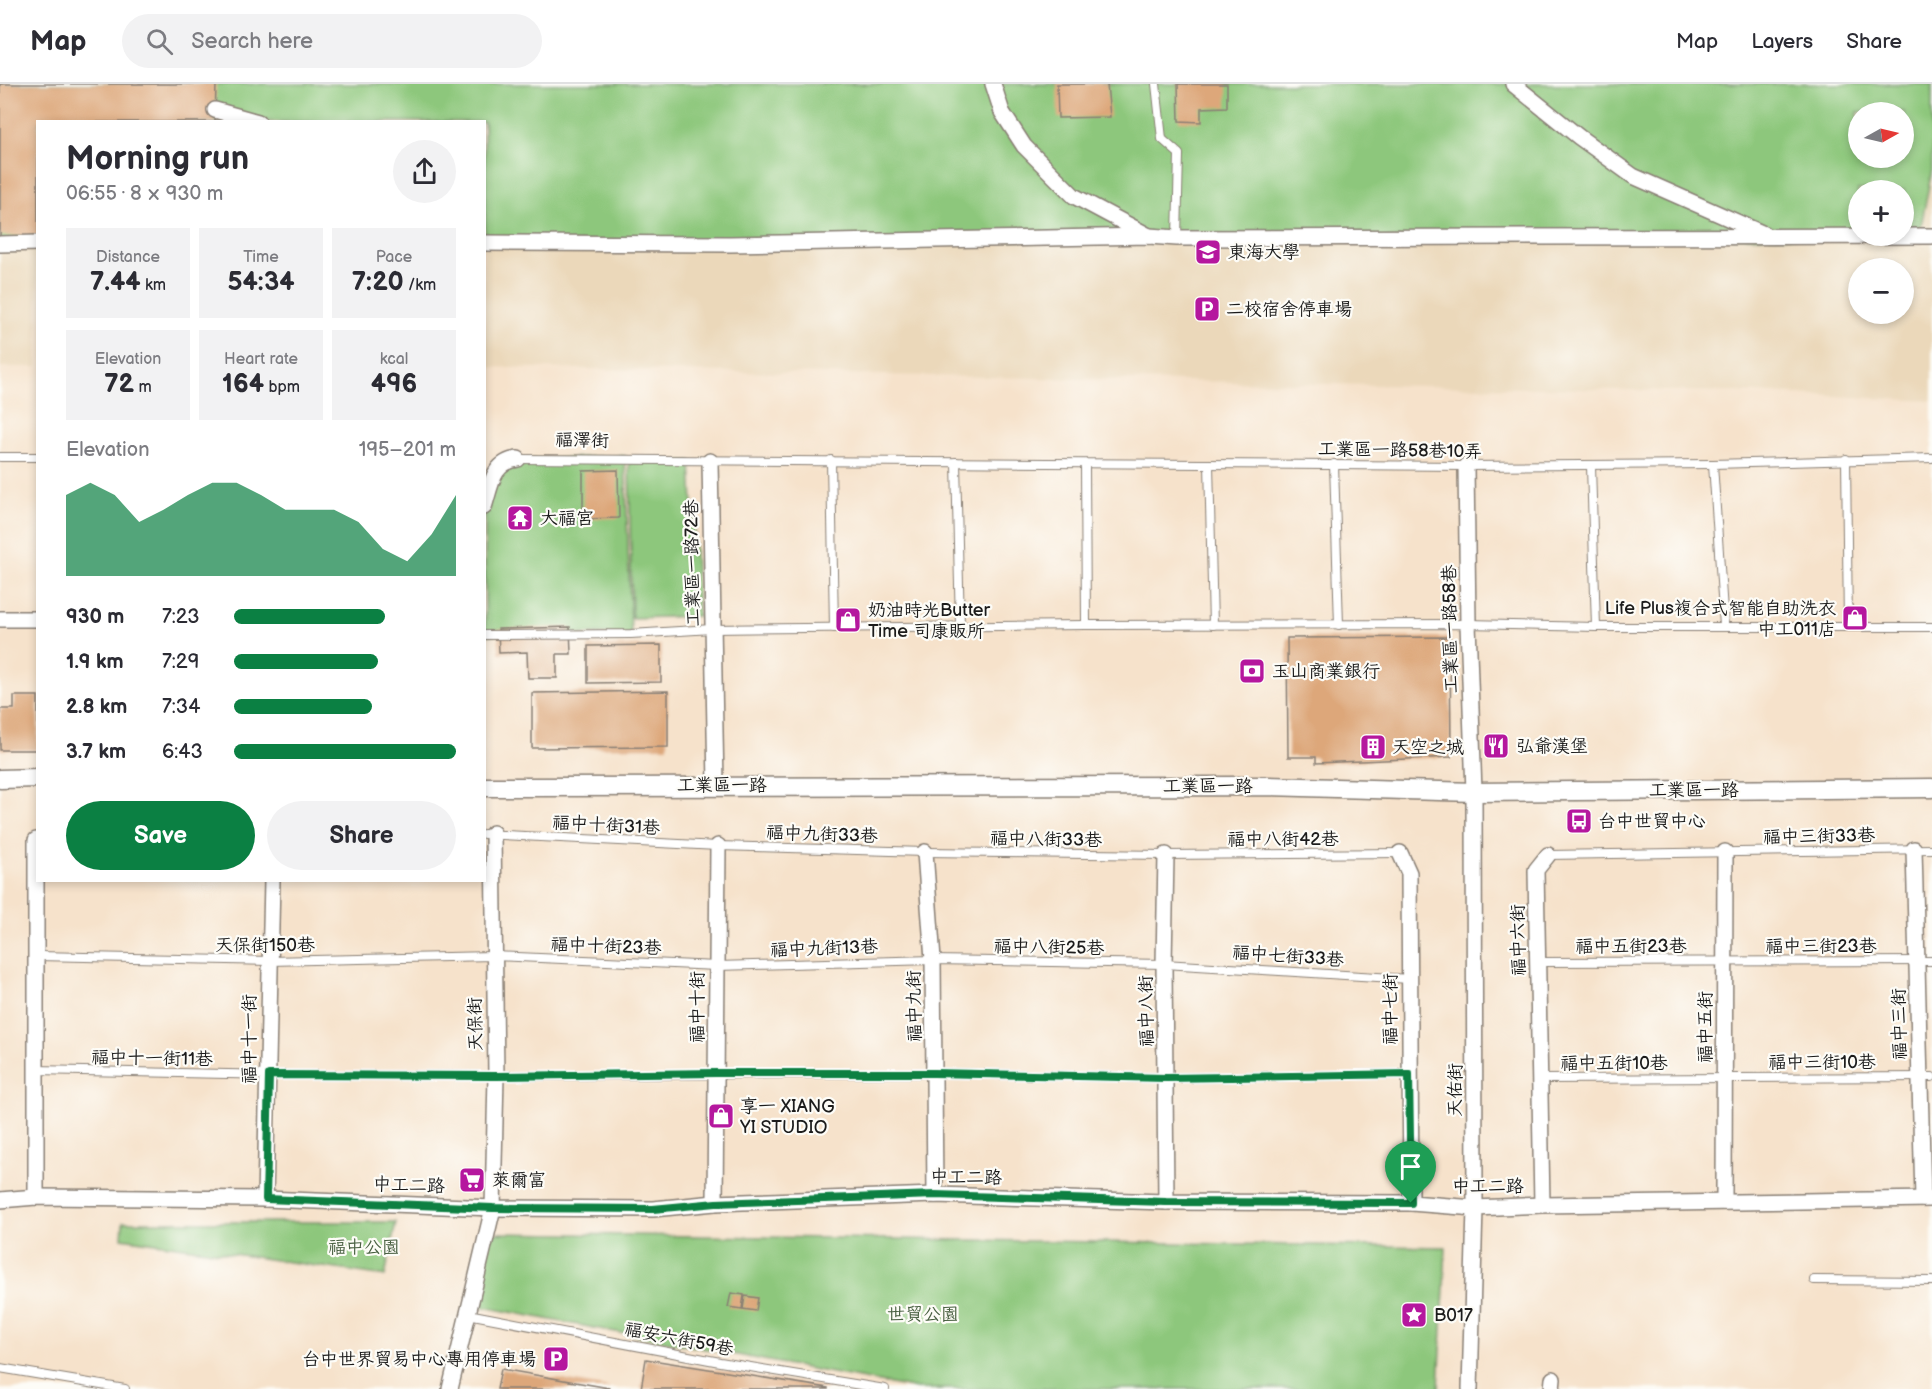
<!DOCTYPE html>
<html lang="en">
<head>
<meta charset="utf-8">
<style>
	:root { --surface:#fff; --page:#f2f2f3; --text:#2b2b33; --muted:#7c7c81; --line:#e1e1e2; --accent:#0b8043 }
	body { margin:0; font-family:"Balsamiq Sans","LXGW WenKai TC",sans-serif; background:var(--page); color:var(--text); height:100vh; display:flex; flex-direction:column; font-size:22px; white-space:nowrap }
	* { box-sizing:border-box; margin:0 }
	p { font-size:20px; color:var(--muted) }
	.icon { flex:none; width:33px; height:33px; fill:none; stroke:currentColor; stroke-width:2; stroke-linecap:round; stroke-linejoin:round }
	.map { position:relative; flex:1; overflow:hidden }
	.drawer { position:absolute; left:36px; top:36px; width:450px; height:762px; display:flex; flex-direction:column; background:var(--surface); border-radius:0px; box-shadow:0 3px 9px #0003 }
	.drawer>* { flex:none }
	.needle { width:39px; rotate:82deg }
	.fabs { position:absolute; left:1848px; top:18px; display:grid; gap:12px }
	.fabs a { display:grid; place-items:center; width:66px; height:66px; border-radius:50%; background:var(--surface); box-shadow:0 3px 9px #0003; font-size:30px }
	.pin { position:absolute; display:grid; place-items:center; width:51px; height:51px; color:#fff; margin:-62px -26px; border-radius:50% 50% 50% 0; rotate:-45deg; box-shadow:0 0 6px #0007 }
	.pin .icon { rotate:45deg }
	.round { display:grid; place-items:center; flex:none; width:63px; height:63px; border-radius:32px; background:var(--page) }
	.head { display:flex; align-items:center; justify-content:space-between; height:102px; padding:0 30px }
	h1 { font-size:33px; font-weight:700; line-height:45px }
	.figures { display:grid; grid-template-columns:repeat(3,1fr); gap:9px; height:102px; padding:6px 30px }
	.figures div { display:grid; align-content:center; border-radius:0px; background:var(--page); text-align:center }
	.figures b { font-size:26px; font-weight:700 }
	.figures small { font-size:16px; font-weight:400 }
	.figures p { font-size:16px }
	.chart { height:168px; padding:12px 30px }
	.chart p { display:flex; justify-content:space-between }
	.chart svg { width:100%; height:108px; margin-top:6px; fill:var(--accent); opacity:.7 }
	.button { display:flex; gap:12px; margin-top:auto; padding:12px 30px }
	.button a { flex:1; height:69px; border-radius:36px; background:var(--accent); color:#fff; font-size:24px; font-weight:700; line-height:69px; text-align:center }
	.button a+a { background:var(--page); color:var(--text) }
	ul { padding:0 30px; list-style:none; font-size:20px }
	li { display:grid; grid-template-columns:96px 72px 1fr; align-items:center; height:45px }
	li i { height:15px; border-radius:8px; background:var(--accent) }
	header { display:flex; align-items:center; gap:36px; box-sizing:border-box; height:84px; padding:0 30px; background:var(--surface); border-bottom:2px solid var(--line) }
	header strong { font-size:28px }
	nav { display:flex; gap:33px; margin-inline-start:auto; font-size:21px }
	.search { width:420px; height:54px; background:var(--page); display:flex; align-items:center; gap:15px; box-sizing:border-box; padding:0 21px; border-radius:33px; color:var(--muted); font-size:22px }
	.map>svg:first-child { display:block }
	.built { fill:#ebd8ba; fill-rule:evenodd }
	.green { fill:#8dc77b; stroke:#54724c; stroke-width:1.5; fill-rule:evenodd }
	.building { fill:#dda77a }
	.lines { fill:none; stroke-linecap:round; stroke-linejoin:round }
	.service-casing { stroke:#897f74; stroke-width:10 }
	.minor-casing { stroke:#897f74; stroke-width:18 }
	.tertiary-casing { stroke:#897f74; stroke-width:21 }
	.service { stroke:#fff; stroke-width:8 }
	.minor { stroke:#fff; stroke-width:15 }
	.tertiary { stroke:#fff; stroke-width:18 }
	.route-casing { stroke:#fff; stroke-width:12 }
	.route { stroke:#0b8043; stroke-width:8 }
	.labels { text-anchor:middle; stroke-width:4.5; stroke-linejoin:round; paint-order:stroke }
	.poi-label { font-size:18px; fill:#1c1c1c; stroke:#fdfcf7; text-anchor:start }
	.street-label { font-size:18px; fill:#1c1c1c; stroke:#fdfcf7 }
	.park-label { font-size:18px; fill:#496042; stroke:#fdfcf7 }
</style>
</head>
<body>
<header>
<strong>Map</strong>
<div class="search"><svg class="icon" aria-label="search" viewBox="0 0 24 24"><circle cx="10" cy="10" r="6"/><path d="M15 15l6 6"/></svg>Search here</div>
<nav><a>Map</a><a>Layers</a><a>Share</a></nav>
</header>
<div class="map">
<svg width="1932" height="1305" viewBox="0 0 1932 1305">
	<rect width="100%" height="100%" fill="#fdfcf7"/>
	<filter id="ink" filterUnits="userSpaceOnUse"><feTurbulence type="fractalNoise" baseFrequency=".0167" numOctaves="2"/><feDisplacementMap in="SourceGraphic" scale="12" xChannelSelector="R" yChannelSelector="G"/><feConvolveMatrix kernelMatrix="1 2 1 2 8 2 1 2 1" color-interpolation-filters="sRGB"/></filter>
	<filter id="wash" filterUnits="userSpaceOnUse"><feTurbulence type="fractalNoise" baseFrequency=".008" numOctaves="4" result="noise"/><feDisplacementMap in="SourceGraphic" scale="24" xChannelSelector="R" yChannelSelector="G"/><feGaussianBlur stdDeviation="1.35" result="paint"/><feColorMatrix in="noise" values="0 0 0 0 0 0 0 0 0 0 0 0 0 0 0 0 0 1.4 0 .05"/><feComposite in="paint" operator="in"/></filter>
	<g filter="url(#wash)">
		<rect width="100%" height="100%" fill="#f6e2cb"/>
		<path class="built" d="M 0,0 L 1932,0 L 1932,317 L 1774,309 L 485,283 L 484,38 L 38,38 L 37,283 L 0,283 ZM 1858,28 L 1904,28 L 1904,74 L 1858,74 ZM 1858,106 L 1904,106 L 1904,152 L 1858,152 ZM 1858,184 L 1904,184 L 1904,230 L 1858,230 Z"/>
		<g class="green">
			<path d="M 0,0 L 1932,0 L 1932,86 L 1919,152 L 485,159 L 484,38 L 38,38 L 37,156 L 0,156 ZM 1858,28 L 1904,28 L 1904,74 L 1858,74 ZM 1858,106 L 1904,106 L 1904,152 L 1858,152 Z"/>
			<path d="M 625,372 L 631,550 L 485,551 L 485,423 L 506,376 Z"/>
			<path d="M 691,377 L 698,532 L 632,534 L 629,378 Z"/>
			<path d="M 123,1138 L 396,1138 L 385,1192 L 122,1154 Z"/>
			<path d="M 496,1149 L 1446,1163 L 1439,1305 L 917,1305 L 478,1222 L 471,1214 L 484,1159 Z"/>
		</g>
		<g id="blocks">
			<g class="building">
				<path d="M 0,0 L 216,0 L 215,38 L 38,38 L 38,153 L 0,152 Z"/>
				<path d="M 1057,0 L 1107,0 L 1110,33 L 1058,34 Z"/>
				<path d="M 1178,0 L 1227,0 L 1227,23 L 1201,24 L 1201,38 L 1179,37 Z"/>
				<path d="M 618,386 L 619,434 L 583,435 L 583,387 Z"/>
				<path d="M 570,543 L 571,570 L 557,570 L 557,594 L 528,594 L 527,568 L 499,569 L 498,545 Z"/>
				<path d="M 1450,553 L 1451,673 L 1316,679 L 1316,673 L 1288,673 L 1287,554 Z"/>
				<path d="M 661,561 L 661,598 L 588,599 L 588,562 Z"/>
				<path d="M 668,607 L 668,663 L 532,664 L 532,609 Z"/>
				<path d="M 14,612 L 38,612 L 38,666 L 0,666 L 0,625 L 14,625 Z"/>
				<path d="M 731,1209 L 744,1211 L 742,1225 L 728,1223 Z"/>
				<path d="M 745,1212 L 758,1214 L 756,1227 L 743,1225 Z"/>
				<path d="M 646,1275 L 828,1304 L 828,1305 L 641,1305 Z"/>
				<path d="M 501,1285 L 609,1304 L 609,1305 L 497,1305 Z"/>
			</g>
		</g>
	</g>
	<g filter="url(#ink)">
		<use href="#blocks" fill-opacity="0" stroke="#897f74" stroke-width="1.5"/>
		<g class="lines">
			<defs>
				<g id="service">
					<path d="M 1156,0 L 1162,55 L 1179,70 L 1177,154"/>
					<path d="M 0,373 L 38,373"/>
					<path d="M 518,375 L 1466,382 L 1713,380 L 1932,374"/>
					<path d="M 1846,375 L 1848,542"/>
					<path d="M 831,376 L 834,544"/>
					<path d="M 956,378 L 960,542"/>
					<path d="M 1085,380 L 1086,541"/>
					<path d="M 1209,380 L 1213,541"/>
					<path d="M 1334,380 L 1339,541"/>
					<path d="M 1713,380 L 1724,542"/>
					<path d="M 1591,382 L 1596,543"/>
					<path d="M 484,551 L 631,550 L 712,545 L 1086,541 L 1468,540 L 1596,543 L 1932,543"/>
					<path d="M 484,750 L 718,762 L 925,768 L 1166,771 L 1400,769"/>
					<path d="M 1548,771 L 1932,765"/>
					<path d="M 37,872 L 269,877 L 493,872 L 717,882 L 933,876 L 1164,880 L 1410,895"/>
					<path d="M 1538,878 L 1932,877"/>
					<path d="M 35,986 L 269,991 L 496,992 L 934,989 L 1167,994 L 1409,990"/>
					<path d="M 1540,995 L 1932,993"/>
					<path d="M 1814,1196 L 1932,1197"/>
					<path d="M 468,1230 L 720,1278 L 885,1305"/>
					<path d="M 0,1284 L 125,1305"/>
				</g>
				<g id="minor">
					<path d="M 993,0 L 1002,28 L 1024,62 L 1074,112 L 1149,152"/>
					<path d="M 1513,0 L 1579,53 L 1633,92 L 1764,150"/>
					<path d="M 215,26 L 258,38"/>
					<path d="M 484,159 L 730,160 L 1149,152 L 1177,154 L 1932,152"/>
					<path d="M 0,160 L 38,159"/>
					<path d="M 710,377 L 716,701"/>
					<path d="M 1466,382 L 1468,540 L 1474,708 L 1475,1124 L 1470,1305"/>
					<path d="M 484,423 C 491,402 492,378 518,375"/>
					<path d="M 0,535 L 38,535"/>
					<path d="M 1914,765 L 1923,1115"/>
					<path d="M 925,768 L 933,876 L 935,1111"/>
					<path d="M 1400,769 L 1409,789 L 1411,1119"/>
					<path d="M 1166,771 L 1164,880 L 1166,1118"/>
					<path d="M 36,1113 L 36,756"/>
					<path d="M 265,1115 L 272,796"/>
					<path d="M 0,1116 L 36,1113 L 265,1115 L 493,1124 L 653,1125 L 715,1119 L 935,1111 L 1166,1118 L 1411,1119 L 1475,1124 L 1542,1121 L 1932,1115"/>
					<path d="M 1724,1118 L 1725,768"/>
					<path d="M 715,1119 L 718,762"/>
					<path d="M 1542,1121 L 1536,786 L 1548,771"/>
					<path d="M 450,1305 L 493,1124 L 496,992 L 493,749"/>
					<path d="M 1552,1305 L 1553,1295"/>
				</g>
				<g id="tertiary">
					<path d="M 0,695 L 38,694"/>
					<path d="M 484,703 L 1268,702 L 1474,708 L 1932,704"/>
				</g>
			</defs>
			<use href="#service" class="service-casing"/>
			<use href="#minor" class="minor-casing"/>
			<use href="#tertiary" class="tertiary-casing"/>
			<use href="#service" class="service"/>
			<use href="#minor" class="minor"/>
			<use href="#tertiary" class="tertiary"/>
		</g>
	</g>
	<g class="lines" filter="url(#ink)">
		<defs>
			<path id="route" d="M 716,989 L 934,989 L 1167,994 L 1409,990 L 1411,1119 L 1166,1118 L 935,1111 L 716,1119 L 653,1125 L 493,1124 L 266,1115 L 269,991 L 496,992 Z"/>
		</defs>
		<use href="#route" class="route-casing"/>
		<use href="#route" class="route"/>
	</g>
	<defs>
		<symbol id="university-square" viewBox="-11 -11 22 22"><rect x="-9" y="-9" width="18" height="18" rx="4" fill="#b5179e" stroke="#fdfcf7"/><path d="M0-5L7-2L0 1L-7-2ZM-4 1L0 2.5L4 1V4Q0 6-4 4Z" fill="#fff"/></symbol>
		<symbol id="parking-square" viewBox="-11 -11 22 22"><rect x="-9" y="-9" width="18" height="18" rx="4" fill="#b5179e" stroke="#fdfcf7"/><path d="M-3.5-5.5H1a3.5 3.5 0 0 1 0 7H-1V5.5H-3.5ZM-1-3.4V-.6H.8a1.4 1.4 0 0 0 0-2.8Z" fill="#fff"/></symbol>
		<symbol id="temple-square" viewBox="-11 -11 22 22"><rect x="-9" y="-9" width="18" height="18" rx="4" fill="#b5179e" stroke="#fdfcf7"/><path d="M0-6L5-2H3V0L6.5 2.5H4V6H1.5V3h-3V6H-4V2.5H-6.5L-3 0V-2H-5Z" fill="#fff"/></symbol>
		<symbol id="shop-square" viewBox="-11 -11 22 22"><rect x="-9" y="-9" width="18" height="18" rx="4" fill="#b5179e" stroke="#fdfcf7"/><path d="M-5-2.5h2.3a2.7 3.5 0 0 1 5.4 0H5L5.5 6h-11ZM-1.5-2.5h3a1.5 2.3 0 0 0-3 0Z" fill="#fff"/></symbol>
		<symbol id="bank-square" viewBox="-11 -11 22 22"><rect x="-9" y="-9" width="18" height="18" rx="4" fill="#b5179e" stroke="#fdfcf7"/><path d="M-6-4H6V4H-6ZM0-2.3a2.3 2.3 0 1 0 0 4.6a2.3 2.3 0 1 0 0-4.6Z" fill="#fff"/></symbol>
		<symbol id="restaurant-square" viewBox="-11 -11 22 22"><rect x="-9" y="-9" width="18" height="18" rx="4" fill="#b5179e" stroke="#fdfcf7"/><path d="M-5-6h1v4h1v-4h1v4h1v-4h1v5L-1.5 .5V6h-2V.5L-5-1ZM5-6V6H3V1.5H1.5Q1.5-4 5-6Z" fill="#fff"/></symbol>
		<symbol id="building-square" viewBox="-11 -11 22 22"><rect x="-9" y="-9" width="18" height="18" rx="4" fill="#b5179e" stroke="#fdfcf7"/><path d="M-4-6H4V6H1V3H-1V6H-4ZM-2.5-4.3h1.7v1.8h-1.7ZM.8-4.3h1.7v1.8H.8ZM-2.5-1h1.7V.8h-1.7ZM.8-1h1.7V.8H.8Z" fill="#fff"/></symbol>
		<symbol id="bus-square" viewBox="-11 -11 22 22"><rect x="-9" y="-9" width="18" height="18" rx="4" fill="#b5179e" stroke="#fdfcf7"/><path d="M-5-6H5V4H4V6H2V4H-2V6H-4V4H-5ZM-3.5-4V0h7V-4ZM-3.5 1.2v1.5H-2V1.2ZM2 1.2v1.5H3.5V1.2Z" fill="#fff"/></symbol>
		<symbol id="supermarket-square" viewBox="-11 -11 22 22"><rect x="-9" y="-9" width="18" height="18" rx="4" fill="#b5179e" stroke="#fdfcf7"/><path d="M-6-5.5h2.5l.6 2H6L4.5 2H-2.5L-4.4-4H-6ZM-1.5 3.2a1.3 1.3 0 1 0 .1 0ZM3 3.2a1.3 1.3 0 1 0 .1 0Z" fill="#fff"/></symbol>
		<symbol id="sight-square" viewBox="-11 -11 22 22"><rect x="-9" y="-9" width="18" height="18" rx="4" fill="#b5179e" stroke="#fdfcf7"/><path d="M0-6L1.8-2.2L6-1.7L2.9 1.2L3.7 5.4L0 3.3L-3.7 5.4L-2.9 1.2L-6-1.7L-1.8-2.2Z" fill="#fff"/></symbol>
	</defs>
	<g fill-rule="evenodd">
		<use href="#university-square" x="1193" y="153" width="30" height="30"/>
		<use href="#parking-square" x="1192" y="210" width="30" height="30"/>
		<use href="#temple-square" x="505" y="419" width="30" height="30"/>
		<use href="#shop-square" x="1840" y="519" width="30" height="30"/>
		<use href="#shop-square" x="833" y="521" width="30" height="30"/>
		<use href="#bank-square" x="1237" y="572" width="30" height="30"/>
		<use href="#restaurant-square" x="1481" y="647" width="30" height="30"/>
		<use href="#building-square" x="1358" y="648" width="30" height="30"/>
		<use href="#bus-square" x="1564" y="722" width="30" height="30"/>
		<use href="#shop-square" x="706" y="1017" width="30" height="30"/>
		<use href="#supermarket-square" x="457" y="1081" width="30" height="30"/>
		<use href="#sight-square" x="1399" y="1216" width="30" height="30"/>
		<use href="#parking-square" x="541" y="1260" width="30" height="30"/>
	</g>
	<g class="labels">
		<g class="poi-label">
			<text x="1228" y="174">東海大學</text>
			<text x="1226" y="231">二校宿舍停車場</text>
			<text x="540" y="440">大福宮</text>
			<text x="1836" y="530" text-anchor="end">Life Plus複合式智能自助洗衣<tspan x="1836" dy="21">中工011店</tspan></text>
			<text x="868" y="532">奶油時光Butter<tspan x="868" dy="21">Time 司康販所</tspan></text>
			<text x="1272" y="593">玉山商業銀行</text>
			<text x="1516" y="668">弘爺漢堡</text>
			<text x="1392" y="669">天空之城</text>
			<text x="1598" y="743">台中世貿中心</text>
			<text x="740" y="1028">享一 XIANG<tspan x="740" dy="21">YI STUDIO</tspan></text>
			<text x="492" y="1102">萊爾富</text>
			<text x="1434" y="1237">B017</text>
			<text x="536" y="1281" text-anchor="end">台中世界貿易中心專用停車場</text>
		</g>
		<g class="street-label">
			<text transform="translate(582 356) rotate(1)" y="6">福澤街</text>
			<text transform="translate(1400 366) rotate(1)" y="6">工業區一路58巷10弄</text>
			<text transform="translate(692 479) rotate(-91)" y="6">工業區一路72巷</text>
			<text transform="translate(1450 545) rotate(-91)" y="6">工業區一路58巷</text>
			<text x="722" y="707">工業區一路</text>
			<text x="1208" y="708">工業區一路</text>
			<text x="1694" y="712">工業區一路</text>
			<text transform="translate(606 741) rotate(3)" y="6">福中十街31巷</text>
			<text transform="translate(822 750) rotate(2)" y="6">福中九街33巷</text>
			<text transform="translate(1819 752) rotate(-1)" y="6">福中三街33巷</text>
			<text transform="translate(1046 755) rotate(1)" y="6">福中八街33巷</text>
			<text x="1283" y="761">福中八街42巷</text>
			<text transform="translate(1518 856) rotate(-91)" y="6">福中六街</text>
			<text x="265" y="867">天保街150巷</text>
			<text transform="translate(606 862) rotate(2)" y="6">福中十街23巷</text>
			<text x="1631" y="868">福中五街23巷</text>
			<text x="1821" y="868">福中三街23巷</text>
			<text transform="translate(1049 863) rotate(1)" y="6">福中八街25巷</text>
			<text transform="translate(824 864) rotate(-2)" y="6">福中九街13巷</text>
			<text transform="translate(1288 872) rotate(4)" y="6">福中七街33巷</text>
			<text transform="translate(914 922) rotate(-91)" y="6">福中九街</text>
			<text transform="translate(697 923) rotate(-90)" y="6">福中十街</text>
			<text transform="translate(1390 925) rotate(-90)" y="6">福中七街</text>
			<text transform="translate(1146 927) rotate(-91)" y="6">福中八街</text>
			<text transform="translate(475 940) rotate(-91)" y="6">天保街</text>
			<text transform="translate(1899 940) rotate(-91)" y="6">福中三街</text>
			<text transform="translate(1705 943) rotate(-90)" y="6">福中五街</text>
			<text transform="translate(249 955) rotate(-90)" y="6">福中十一街</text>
			<text transform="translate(152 974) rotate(1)" y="6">福中十一街11巷</text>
			<text x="1822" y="984">福中三街10巷</text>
			<text x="1614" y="985">福中五街10巷</text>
			<text transform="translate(1455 1006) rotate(-90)" y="6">天佑街</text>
			<text transform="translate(966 1093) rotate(1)" y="6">中工二路</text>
			<text transform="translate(409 1101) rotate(2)" y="6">中工二路</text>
			<text x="1488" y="1108">中工二路</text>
			<text transform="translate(679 1255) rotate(11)" y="6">福安六街59巷</text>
		</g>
		<g class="park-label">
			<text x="364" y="1169">福中公園</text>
			<text x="923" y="1236">世貿公園</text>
		</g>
	</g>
</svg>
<div class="fabs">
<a><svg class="needle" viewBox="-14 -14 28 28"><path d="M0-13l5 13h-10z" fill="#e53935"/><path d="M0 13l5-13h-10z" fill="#7c7c81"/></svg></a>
<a>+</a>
<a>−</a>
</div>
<div class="pin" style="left:1411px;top:1119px;background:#1e9e55"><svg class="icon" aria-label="arrive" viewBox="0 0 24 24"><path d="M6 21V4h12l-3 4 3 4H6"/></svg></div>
<section class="drawer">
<div class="head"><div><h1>Morning run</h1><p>06:55 · 8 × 930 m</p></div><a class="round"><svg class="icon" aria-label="share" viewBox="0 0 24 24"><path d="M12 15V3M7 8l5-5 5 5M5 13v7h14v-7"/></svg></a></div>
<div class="figures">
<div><p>Distance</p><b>7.44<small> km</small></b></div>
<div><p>Time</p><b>54:34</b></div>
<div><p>Pace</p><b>7:20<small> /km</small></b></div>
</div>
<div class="figures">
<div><p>Elevation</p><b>72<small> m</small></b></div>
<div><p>Heart rate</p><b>164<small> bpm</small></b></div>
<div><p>kcal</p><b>496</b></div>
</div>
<div class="chart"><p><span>Elevation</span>195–201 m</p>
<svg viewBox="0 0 160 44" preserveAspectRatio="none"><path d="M0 44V11L10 6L20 11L30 22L40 17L50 11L60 6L70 6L80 11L90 17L100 17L110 17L120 22L130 33L140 38L150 27L160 11V44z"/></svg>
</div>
<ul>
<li><b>930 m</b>7:23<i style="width:68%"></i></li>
<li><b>1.9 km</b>7:29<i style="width:65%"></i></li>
<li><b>2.8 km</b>7:34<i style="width:62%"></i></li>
<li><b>3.7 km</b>6:43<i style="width:100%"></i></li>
</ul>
<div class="button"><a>Save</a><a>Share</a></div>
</section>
</div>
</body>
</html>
